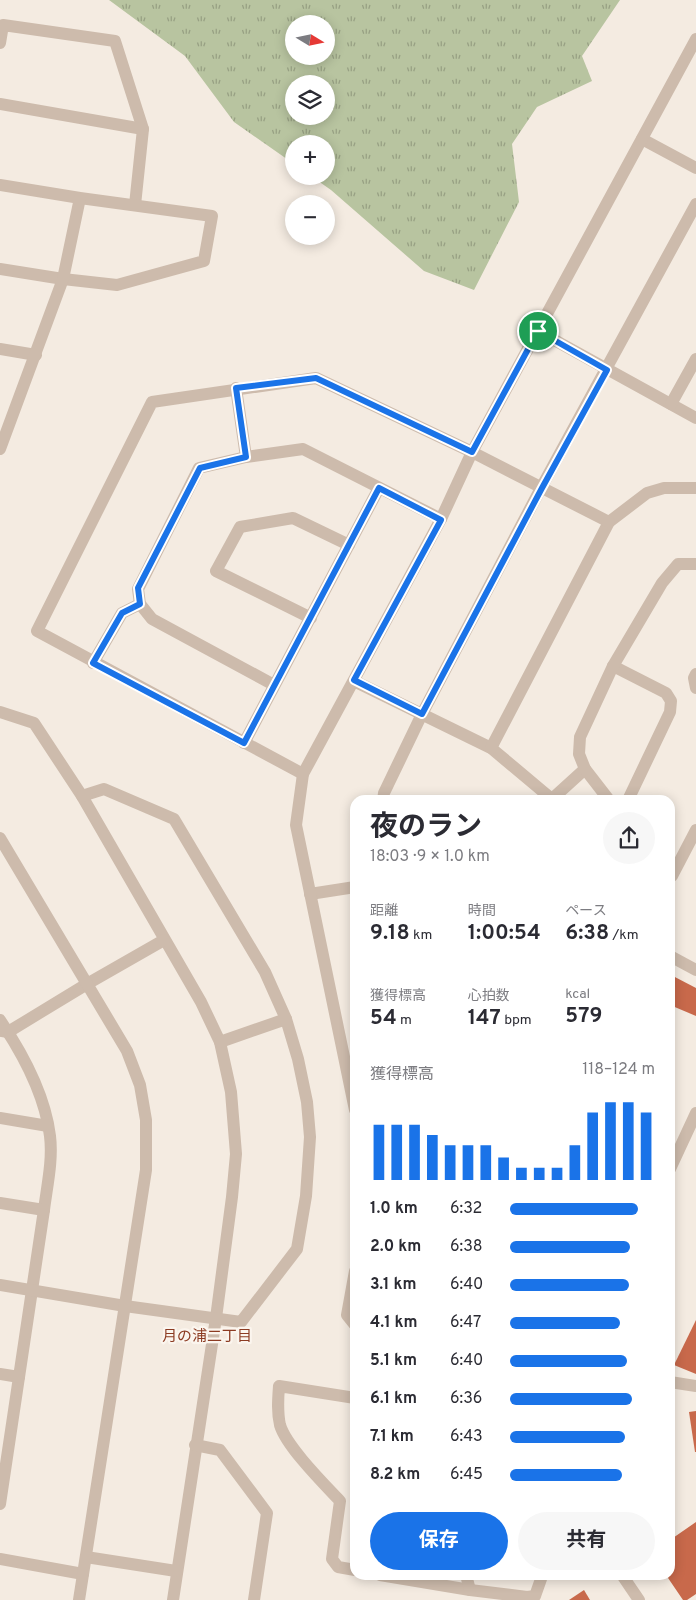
<!DOCTYPE html>
<html lang="ja">
<head>
<meta charset="utf-8">
<style>
	:root { --surface:#fff; --page:#f7f7f7; --text:#2b2b33; --muted:#7c7c81; --accent:#1a73e8 }
	body { margin:0; font-family:Overpass,"Noto Sans JP",sans-serif; background:var(--page); color:var(--text); height:100vh; display:flex; flex-direction:column; font-size:19px; white-space:nowrap }
	* { box-sizing:border-box; margin:0 }
	p { font-size:16px; color:var(--muted) }
	.icon { flex:none; width:28px; height:28px; fill:none; stroke:currentColor; stroke-width:2; stroke-linecap:round; stroke-linejoin:round }
	.map { position:relative; flex:1; overflow:hidden }
	.panel { position:absolute; left:350px; top:795px; width:325px; height:785px; display:flex; flex-direction:column; background:var(--surface); border-radius:15px; box-shadow:0 2px 12px #0003 }
	.panel>* { flex:none }
	.needle { width:32px; rotate:100deg }
	.buttons { position:absolute; left:285px; top:15px; display:grid; gap:10px }
	.buttons a { display:grid; place-items:center; width:50px; height:50px; border-radius:50%; background:var(--surface); box-shadow:0 2px 12px #0003; font-size:25px }
	.pin { position:absolute; display:grid; place-items:center; width:42px; height:42px; color:#fff; margin:-21px; border:2px solid #fff; border-radius:50%; box-shadow:0 1px 5px #0007 }
	.round { display:grid; place-items:center; flex:none; width:52px; height:52px; border-radius:26px; background:var(--page) }
	.head { display:flex; align-items:center; justify-content:space-between; height:85px; padding:0 20px }
	h1 { font-size:28px; font-weight:700; line-height:38px }
	.metrics { display:grid; grid-template-columns:repeat(3,1fr); gap:8px; height:85px; padding:5px 20px }
	.metrics div { display:grid; align-content:center }
	.metrics b { font-size:21px; font-weight:700 }
	.metrics small { font-size:14px; font-weight:400 }
	.metrics p { font-size:14px }
	.chart { height:140px; padding:10px 20px }
	.chart p { display:flex; justify-content:space-between }
	.chart svg { width:100%; height:90px; margin-top:5px; stroke:var(--accent); stroke-width:6 }
	.cta { display:flex; gap:10px; margin-top:auto; padding:10px 20px }
	.cta a { flex:1; height:58px; border-radius:30px; background:var(--accent); color:#fff; font-size:20px; font-weight:700; line-height:58px; text-align:center }
	.cta a+a { background:var(--page); color:var(--text) }
	ul { padding:0 20px; list-style:none; font-size:16px }
	li { display:grid; grid-template-columns:80px 60px 1fr; align-items:center; height:38px }
	li i { height:12px; border-radius:6px; background:var(--accent) }
	.map>svg:first-child { display:block }
	.grass { fill:url(#grass-tufts); fill-rule:evenodd }
	.building { fill:#c8694b }
	.lines { fill:none; stroke-linecap:round; stroke-linejoin:round }
	.minor { stroke:#cdbbac; stroke-width:12 }
	.tertiary { stroke:#cdbbac; stroke-width:12 }
	.route-casing { stroke:#fff; stroke-width:10 }
	.route { stroke:#1a73e8; stroke-width:6 }
	.labels { text-anchor:middle; stroke-width:4.5; stroke-linejoin:round; paint-order:stroke }
	.neighbourhood-label { font-size:15px; fill:#8c3b22; stroke:#fbf5ee }
</style>
</head>
<body>
<div class="map">
<svg width="696" height="1600" viewBox="0 0 696 1600">
	<defs>
		<pattern id="grass-tufts" width="24" height="20" patternUnits="userSpaceOnUse" patternTransform="scale(1.25)"><rect width="24" height="20" fill="#b8c4a0"/><path d="M3 7l-1-3M5 7V3M7 7l1-3M15 17l-1-3M17 17v-4M19 17l1-3" fill="none" stroke="#97a083"/></pattern>
	</defs>
	<rect width="100%" height="100%" fill="#f4ebe1"/>
	<path class="grass" d="M 109,0 L 620,0 L 582,56 L 592,81 L 537,107 L 512,144 L 519,202 L 474,290 L 424,271 L 331,190 L 311,176 L 326,176 L 326,144 L 294,144 L 294,164 L 234,122 L 185,56 ZM 294,24 L 326,24 L 326,56 L 294,56 ZM 294,84 L 326,84 L 326,116 L 294,116 Z"/>
	<g class="building">
		<path d="M 671,975 L 696,988 L 696,1016 L 670,1005 Z"/>
		<path d="M 696,1320 L 696,1374 L 674,1365 Z"/>
		<path d="M 696,1411 L 696,1452 L 695,1452 L 689,1412 Z"/>
		<path d="M 696,1522 L 696,1594 L 687,1600 L 683,1600 L 666,1575 L 670,1575 L 670,1540 Z"/>
		<path d="M 584,1590 L 590,1600 L 569,1600 Z"/>
	</g>
	<g class="lines">
		<g class="minor">
			<path d="M 0,43 L 3,25 L 115,41 L 143,129 L 135,205"/>
			<path d="M 0,104 L 143,129"/>
			<path d="M 642,139 L 696,168"/>
			<path d="M 0,185 L 80,198 L 212,216 L 204,261 L 117,285 L 63,279 L 0,269"/>
			<path d="M 538,331 L 696,418"/>
			<path d="M 0,349 L 36,355"/>
			<path d="M 236,388 L 246,457"/>
			<path d="M 671,404 L 696,359"/>
			<path d="M 0,449 L 63,279 L 80,198"/>
			<path d="M 311,618 L 216,571 L 240,527 L 293,518 L 349,545"/>
			<path d="M 93,663 L 122,613 L 140,604"/>
			<path d="M 613,666 L 666,693 L 671,701 L 670,712 L 628,800"/>
			<path d="M 696,674 L 694,678 L 696,688"/>
			<path d="M 354,681 L 491,748 L 553,800"/>
			<path d="M 274,685 L 152,619 L 140,604 L 138,589 L 199,468 L 246,457 L 303,449 L 441,519"/>
			<path d="M 0,712 L 34,723 L 82,796 L 201,1002 L 220,1042 L 231,1092 L 236,1154 L 232,1197 L 216,1318 L 173,1600"/>
			<path d="M 244,743 L 379,488"/>
			<path d="M 491,748 L 609,522 L 647,493 L 664,488 L 696,488"/>
			<path d="M 303,774 L 37,631 L 152,402 L 316,378 L 472,452 L 609,522"/>
			<path d="M 552,799 L 585,769"/>
			<path d="M 383,800 L 384,793 L 422,714 L 541,488 L 696,204"/>
			<path d="M 609,800 L 585,769 L 579,754 L 580,737 L 613,666 L 662,583 L 678,564 L 696,564"/>
			<path d="M 670,875 L 672,876 L 696,830"/>
			<path d="M 310,894 L 355,887"/>
			<path d="M 670,956 L 696,970"/>
			<path d="M 0,1020 C 23,1054 45,1094 50,1136 C 53,1160 47,1186 44,1210 L 0,1504"/>
			<path d="M 2,1031 L 8,1032 L 87,984 L 164,940"/>
			<path d="M 220,1042 L 286,1019"/>
			<path d="M 355,1110 L 296,825 L 303,774 L 441,519 L 472,452 L 696,39"/>
			<path d="M 0,1118 L 48,1126"/>
			<path d="M 0,1203 L 44,1210"/>
			<path d="M 355,1271 L 347,1315 L 355,1325"/>
			<path d="M 0,1285 L 125,1306 L 241,1322 L 297,1249 L 306,1196 L 310,1137 L 307,1102 L 298,1059 L 286,1019 L 265,972 L 174,819 L 104,789 L 82,796"/>
			<path d="M 0,1374 L 19,1377"/>
			<path d="M 670,1382 L 696,1386"/>
			<path d="M 355,1398 L 279,1386 C 278,1400 277,1412 280,1425 C 286,1446 324,1484 340,1501 L 332,1559 L 338,1567 L 355,1570"/>
			<path d="M 195,1445 L 220,1450 L 267,1513 L 254,1600"/>
			<path d="M 86,1557 L 176,1571"/>
			<path d="M 0,1559 L 83,1574"/>
			<path d="M 380,1575 L 470,1590 L 527,1597 L 535,1596 L 541,1579 L 540,1575"/>
			<path d="M 466,1575 L 470,1590"/>
		</g>
		<g class="tertiary">
			<path d="M 0,838 L 127,1051 L 140,1085 L 146,1120 L 146,1170 L 79,1600"/>
			<path d="M 670,1169 L 696,1113"/>
			<path d="M 622,1575 L 639,1600"/>
		</g>
	</g>
	<g class="lines">
		<defs>
			<path id="route" d="M 538,331 L 607,370 L 542,488 L 422,714 L 354,680 L 441,520 L 379,488 L 244,743 L 93,663 L 122,613 L 140,604 L 138,588 L 200,468 L 246,457 L 236,388 L 316,378 L 472,452 Z"/>
		</defs>
		<use href="#route" class="route-casing"/>
		<use href="#route" class="route"/>
	</g>
	<g class="labels">
		<g class="neighbourhood-label">
			<text x="207" y="1341">月の浦二丁目</text>
		</g>
	</g>
</svg>
<div class="buttons">
<a><svg class="needle" viewBox="-14 -14 28 28"><path d="M0-13l5 13h-10z" fill="#e53935"/><path d="M0 13l5-13h-10z" fill="#7c7c81"/></svg></a>
<a><svg class="icon" aria-label="layers" viewBox="0 0 24 24"><path d="M12 4l9 5-9 5-9-5zM3 14l9 5 9-5"/></svg></a>
<a>+</a>
<a>−</a>
</div>
<div class="pin" style="left:538px;top:331px;background:#1e9e55"><svg class="icon" aria-label="arrive" viewBox="0 0 24 24"><path d="M6 21V4h12l-3 4 3 4H6"/></svg></div>
<section class="panel">
<div class="head"><div><h1>夜のラン</h1><p>18:03 · 9 × 1.0 km</p></div><a class="round"><svg class="icon" aria-label="share" viewBox="0 0 24 24"><path d="M12 15V3M7 8l5-5 5 5M5 13v7h14v-7"/></svg></a></div>
<div class="metrics">
<div><p>距離</p><b>9.18<small> km</small></b></div>
<div><p>時間</p><b>1:00:54</b></div>
<div><p>ペース</p><b>6:38<small> /km</small></b></div>
</div>
<div class="metrics">
<div><p>獲得標高</p><b>54<small> m</small></b></div>
<div><p>心拍数</p><b>147<small> bpm</small></b></div>
<div><p>kcal</p><b>579</b></div>
</div>
<div class="chart"><p><span>獲得標高</span>118–124 m</p>
<svg viewBox="0 0 160 44" preserveAspectRatio="none"><path d="M5 44V17M15 44V17M25 44V17M35 44V22M45 44V27M55 44V27M65 44V27M75 44V33M85 44V38M95 44V38M105 44V38M115 44V27M125 44V11M135 44V6M145 44V6M155 44V11"/></svg>
</div>
<ul>
<li><b>1.0 km</b>6:32<i style="width:88%"></i></li>
<li><b>2.0 km</b>6:38<i style="width:83%"></i></li>
<li><b>3.1 km</b>6:40<i style="width:82%"></i></li>
<li><b>4.1 km</b>6:47<i style="width:76%"></i></li>
<li><b>5.1 km</b>6:40<i style="width:81%"></i></li>
<li><b>6.1 km</b>6:36<i style="width:84%"></i></li>
<li><b>7.1 km</b>6:43<i style="width:79%"></i></li>
<li><b>8.2 km</b>6:45<i style="width:77%"></i></li>
</ul>
<div class="cta"><a>保存</a><a>共有</a></div>
</section>
</div>
</body>
</html>
